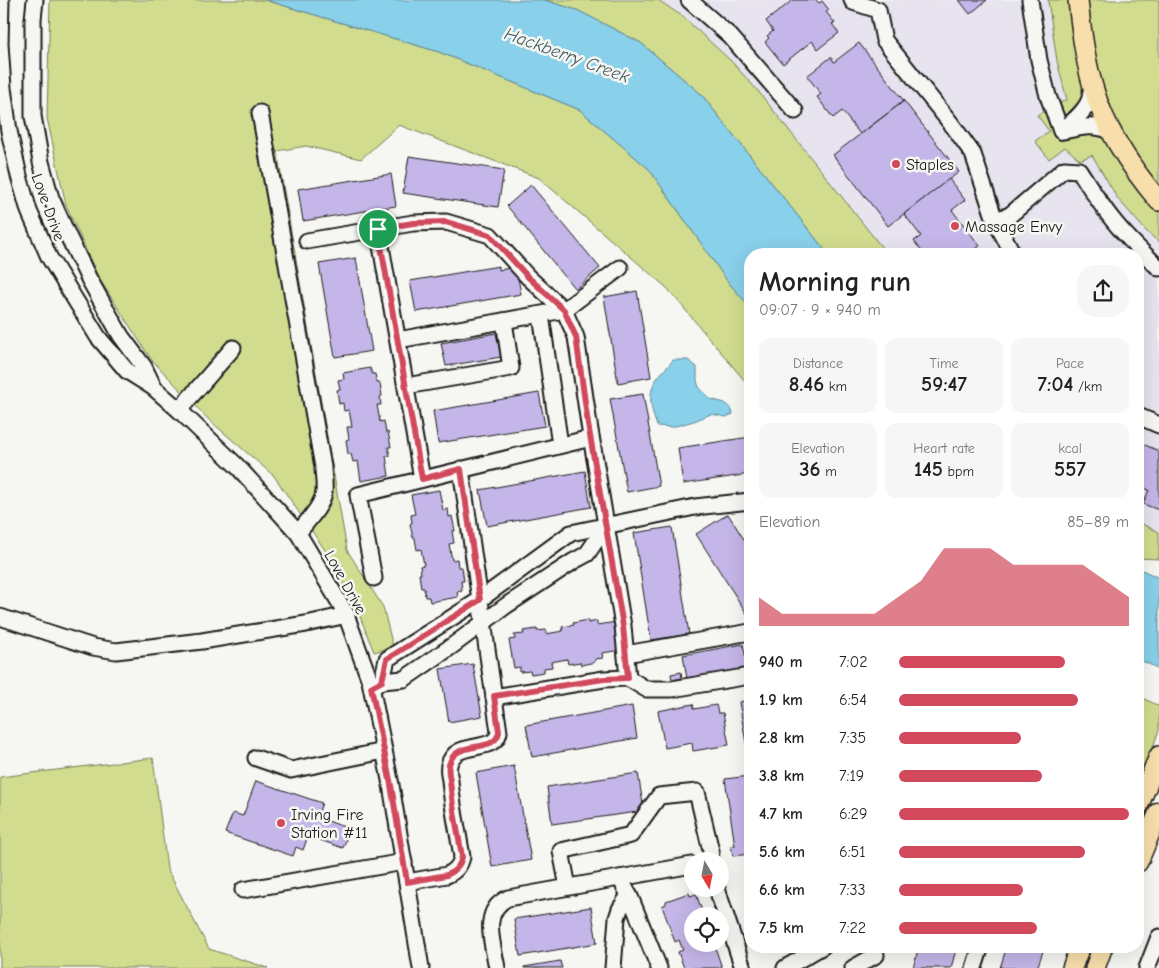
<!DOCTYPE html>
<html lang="en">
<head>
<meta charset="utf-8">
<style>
	:root { --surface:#fff; --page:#f6f6f6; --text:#222; --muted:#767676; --accent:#d1495b }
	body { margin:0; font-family:"Comic Neue",sans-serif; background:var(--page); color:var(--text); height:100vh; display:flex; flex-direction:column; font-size:19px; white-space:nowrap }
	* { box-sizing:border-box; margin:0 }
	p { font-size:16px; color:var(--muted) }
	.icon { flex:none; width:28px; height:28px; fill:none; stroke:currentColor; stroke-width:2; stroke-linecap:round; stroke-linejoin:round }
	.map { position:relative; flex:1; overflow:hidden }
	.drawer { position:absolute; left:744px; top:248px; width:400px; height:705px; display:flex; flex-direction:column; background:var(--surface); border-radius:20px; box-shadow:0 5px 20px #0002 }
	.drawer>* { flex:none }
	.needle { width:32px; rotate:170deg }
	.controls { position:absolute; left:684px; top:852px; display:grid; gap:10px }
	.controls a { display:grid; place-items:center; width:45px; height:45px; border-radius:50%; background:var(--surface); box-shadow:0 5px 20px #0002; font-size:25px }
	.pin { position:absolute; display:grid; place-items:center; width:42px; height:42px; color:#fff; margin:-21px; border:2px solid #fff; border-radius:50%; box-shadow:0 1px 5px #0007 }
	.round { display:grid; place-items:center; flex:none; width:52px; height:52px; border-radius:20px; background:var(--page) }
	.headline { display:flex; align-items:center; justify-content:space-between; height:85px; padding:0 15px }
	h1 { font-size:28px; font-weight:700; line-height:38px }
	.figures { display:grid; grid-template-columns:repeat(3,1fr); gap:8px; height:85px; padding:5px 15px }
	.figures div { display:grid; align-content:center; border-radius:12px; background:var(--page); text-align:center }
	.figures b { font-size:21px; font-weight:700 }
	.figures small { font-size:14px; font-weight:400 }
	.figures p { font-size:14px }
	.chart { height:140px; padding:10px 15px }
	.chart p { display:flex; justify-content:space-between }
	.chart svg { width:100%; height:90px; margin-top:5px; fill:var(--accent); opacity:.7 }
	ul { padding:0 15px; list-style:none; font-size:16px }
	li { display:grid; grid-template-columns:80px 60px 1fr; align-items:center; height:38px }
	li i { height:12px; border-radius:6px; background:var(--accent) }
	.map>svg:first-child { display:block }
	.built { fill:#e7e3ef }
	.green { fill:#d1dc8f; stroke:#767c56 }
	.water { fill:#89d0ea; stroke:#5d8898 }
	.building { fill:#c4b6e8; stroke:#1c1c1c }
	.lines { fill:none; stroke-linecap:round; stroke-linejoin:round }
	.minor-casing { stroke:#1c1c1c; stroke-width:19 }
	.major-casing { stroke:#1c1c1c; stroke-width:22 }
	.minor { stroke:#f6f6f2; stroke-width:15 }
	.major { stroke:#f8deab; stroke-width:19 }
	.route-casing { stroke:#fff; stroke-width:10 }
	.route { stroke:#d1495b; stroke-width:6 }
	.poi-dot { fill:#d1495b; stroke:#f6f6f2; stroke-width:2 }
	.labels { text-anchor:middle; stroke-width:5; stroke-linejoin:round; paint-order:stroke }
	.poi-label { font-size:16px; fill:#1c1c1c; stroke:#f6f6f2; text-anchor:start }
	.street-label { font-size:16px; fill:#1c1c1c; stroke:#f6f6f2 }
	.water-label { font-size:18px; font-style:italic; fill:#425b64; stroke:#f6f6f2 }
</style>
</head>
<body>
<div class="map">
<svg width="1159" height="968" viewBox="0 0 1159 968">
	<rect width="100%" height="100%" fill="#f6f6f2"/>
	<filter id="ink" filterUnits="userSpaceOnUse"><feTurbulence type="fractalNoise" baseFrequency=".02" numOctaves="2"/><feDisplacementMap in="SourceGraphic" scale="10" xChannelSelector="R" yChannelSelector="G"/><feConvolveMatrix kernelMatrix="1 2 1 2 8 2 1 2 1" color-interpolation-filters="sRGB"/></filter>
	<g filter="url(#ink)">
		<path class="built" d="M 658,0 L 1048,0 L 1057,61 L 1067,100 L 1147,232 L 1159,242 L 1159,532 L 1138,522 L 1138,254 L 887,254 L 770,106 L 731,61 L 682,16 Z"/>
		<g class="green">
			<path d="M 50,0 L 265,0 L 439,52 L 580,110 L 649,169 L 728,282 L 750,307 L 750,387 L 667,288 L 539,178 L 399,125 L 361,159 L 306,146 L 277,151 L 347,550 L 383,607 L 393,647 L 374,652 L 359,614 L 329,556 L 274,476 L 208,419 L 151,359 L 98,277 L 66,205 L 47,118 Z"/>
			<path d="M 544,0 L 658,0 L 682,16 L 731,61 L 758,91 L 887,254 L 828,254 L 701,94 L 641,43 L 577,10 Z"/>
			<path d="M 1048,0 L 1159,0 L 1159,242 L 1147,232 L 1118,199 L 1092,155 L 1080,160 L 1065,147 L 1049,159 L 1035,141 L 1049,131 L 1037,115 L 1052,106 L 1067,100 L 1057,61 Z"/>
			<path d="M 1138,522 L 1159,532 L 1159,559 L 1138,558 Z"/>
			<path d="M 1138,696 L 1159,706 L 1159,730 L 1138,789 L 1138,727 L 1144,708 L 1138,705 Z"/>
			<path d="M 153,758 L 167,869 L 209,949 L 268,968 L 0,968 L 0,777 Z"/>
		</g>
		<g class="water">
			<path d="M 265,0 L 544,0 L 577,10 L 641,43 L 701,94 L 828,254 L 750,254 L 750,307 L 728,282 L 649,169 L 580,110 L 439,52 Z"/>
			<path d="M 673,360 L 688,360 L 697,367 L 697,381 L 699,387 L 710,399 L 725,403 L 731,408 L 733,414 L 726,417 L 711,414 L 694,421 L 672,427 L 657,426 C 652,412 647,396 655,382 C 659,374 668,367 673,360 Z"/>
			<path d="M 1138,568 L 1159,578 L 1159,669 L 1138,659 Z"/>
		</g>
		<g class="building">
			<path d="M 793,0 L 816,0 L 819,3 L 822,1 L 829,10 L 826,12 L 835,23 L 832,24 L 839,33 L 818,49 L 812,41 L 783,64 L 765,42 L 769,38 L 767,36 L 773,31 L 766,21 Z"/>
			<path d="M 959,0 L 987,0 L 970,14 Z"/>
			<path d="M 859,43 L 904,101 L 860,134 L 842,111 L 833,118 L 817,97 L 821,94 L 807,76 L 831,57 L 834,62 Z"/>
			<path d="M 904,101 L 959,172 L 888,226 L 833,155 Z"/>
			<path d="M 409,156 L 504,170 L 498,207 L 403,193 Z"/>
			<path d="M 391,174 L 396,206 L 303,221 L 298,189 Z"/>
			<path d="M 949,179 L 965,200 L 952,210 L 980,246 L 974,250 L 977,254 L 924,254 L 914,241 L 921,236 L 904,214 Z"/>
			<path d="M 531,185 L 600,268 L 575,289 L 507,206 Z"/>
			<path d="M 356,258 L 372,351 L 335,357 L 319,264 Z"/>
			<path d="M 499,266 L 499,270 L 516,267 L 521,294 L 416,312 L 410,281 Z"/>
			<path d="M 637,291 L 651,377 L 618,383 L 604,297 Z"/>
			<path d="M 496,333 L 501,357 L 446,366 L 441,343 Z"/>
			<path d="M 370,368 L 372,374 L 375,374 L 377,383 L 380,383 L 382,396 L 380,397 L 381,405 L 377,405 L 380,422 L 384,421 L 386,433 L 388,432 L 391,447 L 388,447 L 390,456 L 386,456 L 389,476 L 361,481 L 358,461 L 353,462 L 351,454 L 348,454 L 346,440 L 349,439 L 347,427 L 352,427 L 349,410 L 344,411 L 343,403 L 339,404 L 337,390 L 340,389 L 338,380 L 344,379 L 343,373 Z"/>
			<path d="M 539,393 L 545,426 L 438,443 L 433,411 Z"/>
			<path d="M 643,394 L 659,486 L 627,492 L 610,399 Z"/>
			<path d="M 750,437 L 750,474 L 683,484 L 678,448 Z"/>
			<path d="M 1138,442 L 1159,451 L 1159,510 L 1143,504 L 1149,490 L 1138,485 Z"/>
			<path d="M 585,471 L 591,507 L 487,526 L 480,490 Z"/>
			<path d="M 439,490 L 443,510 L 448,509 L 449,517 L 452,516 L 455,531 L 452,531 L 454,543 L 449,544 L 452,560 L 457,559 L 458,567 L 462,567 L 464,581 L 461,581 L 462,591 L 457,592 L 458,597 L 430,602 L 429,597 L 425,597 L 424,588 L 421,588 L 419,574 L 421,574 L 420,566 L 424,565 L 421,549 L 417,550 L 415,538 L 413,538 L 410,524 L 412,523 L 411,515 L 415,514 L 411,495 Z"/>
			<path d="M 728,514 L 750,549 L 750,612 L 747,614 L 696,534 Z"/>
			<path d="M 672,527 L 689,634 L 651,640 L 634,533 Z"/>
			<path d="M 588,620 L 588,623 L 597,621 L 597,625 L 617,622 L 621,650 L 602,653 L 603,658 L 595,659 L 595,662 L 581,665 L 580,662 L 568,664 L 567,659 L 551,662 L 552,667 L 544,668 L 544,672 L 531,674 L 530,671 L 520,672 L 520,667 L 514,668 L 509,640 L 515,639 L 514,635 L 524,634 L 523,631 L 537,629 L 537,631 L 546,630 L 546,634 L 563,631 L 562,627 L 574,625 L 573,623 Z"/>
			<path d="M 743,644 L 748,669 L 687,679 L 683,655 Z"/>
			<path d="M 473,664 L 482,716 L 449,722 L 440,669 Z"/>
			<path d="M 681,672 L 682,678 L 672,680 L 671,674 Z"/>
			<path d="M 750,700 L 750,742 L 746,743 L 739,702 Z"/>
			<path d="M 693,704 L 694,709 L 716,705 L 718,713 L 723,713 L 729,745 L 693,751 L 692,743 L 665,748 L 658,711 Z"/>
			<path d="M 632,706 L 637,738 L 532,757 L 526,725 Z"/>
			<path d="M 514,766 L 531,860 L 492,867 L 476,773 Z"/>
			<path d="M 638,773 L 644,811 L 552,824 L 547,787 Z"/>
			<path d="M 750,776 L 750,854 L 733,856 L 731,846 L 735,846 L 725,779 Z"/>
			<path d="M 256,781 L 322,803 L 317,817 L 350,829 L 343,848 L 308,836 L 303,850 L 296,847 L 293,856 L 225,833 L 233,813 L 243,816 Z"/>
			<path d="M 689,893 L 690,896 L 696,894 L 704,916 L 692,916 L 692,944 L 714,944 L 722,968 L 684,968 L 678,952 L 683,950 L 679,940 L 675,942 L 662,906 L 666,904 L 666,901 Z"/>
			<path d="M 591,907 L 597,943 L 520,956 L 514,919 Z"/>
			<path d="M 919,946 L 957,946 L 951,968 L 913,968 Z"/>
			<path d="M 1007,946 L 1045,946 L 1037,968 L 1000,968 Z"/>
			<path d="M 560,961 L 562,968 L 524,968 L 524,967 Z"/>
		</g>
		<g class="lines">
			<defs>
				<g id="minor">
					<path d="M 1,0 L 0,44 L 3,88 L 9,131 L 19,176 L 29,211 L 49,257 L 98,337 L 127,371 L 154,388 L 179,410 L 238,467 L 298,533 L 345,612 L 370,681 L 391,785 L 421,968"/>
					<path d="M 35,0 L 33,19 L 33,116 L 41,162 L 51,198 L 68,236 L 89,279 L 121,336 L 144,367 L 154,388"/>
					<path d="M 689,0 L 730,36 L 795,111"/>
					<path d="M 852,0 L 853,2 L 878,10 L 884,40 L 953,126 L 973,154 L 995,220 L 1013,254"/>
					<path d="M 1030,0 L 1039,60 L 1048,96 L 1061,131"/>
					<path d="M 260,113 L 323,467 C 323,475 325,484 324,492 C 322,507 307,521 298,533"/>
					<path d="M 1061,131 C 1071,123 1084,113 1089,101 C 1091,96 1091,89 1092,84"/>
					<path d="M 1063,131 C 1083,127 1092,124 1112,131"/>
					<path d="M 995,220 L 1010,215 L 1064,169 L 1079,170 C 1090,187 1100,204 1112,219 C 1126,237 1143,253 1159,268"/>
					<path d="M 378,229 L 422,479"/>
					<path d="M 307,241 L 413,223 L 446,222 L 490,235 L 528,277 L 564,310 L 576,337 L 589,424 L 623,626 L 628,678"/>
					<path d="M 541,315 L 560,445"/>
					<path d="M 398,340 L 564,310 L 620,268"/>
					<path d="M 406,386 L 511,368 L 504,321"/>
					<path d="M 179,410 L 233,348"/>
					<path d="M 1138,416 L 1159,425"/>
					<path d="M 374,578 L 358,495 L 591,438"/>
					<path d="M 0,617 L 93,647 L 116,651 L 202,641 L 306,624 L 347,615"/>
					<path d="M 626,654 L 750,632"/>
					<path d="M 382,681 L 387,659 L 478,601 L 571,533 L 695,507 L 750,501"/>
					<path d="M 375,685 L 382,681 L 404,679 L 452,646 L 507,605 L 574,561 L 587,554 L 606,526"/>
					<path d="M 494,697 L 604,679 L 628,678 L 646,689 L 672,689 L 750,676"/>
					<path d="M 256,758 L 291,770 L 384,751"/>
					<path d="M 620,878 L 631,899 L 659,968"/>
					<path d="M 407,882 L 447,875 C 456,871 460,866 462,857 C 458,831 452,806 450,780 C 449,776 448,770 449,765 C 455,738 495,755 499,732 L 461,469"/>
					<path d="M 568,887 L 561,851 L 631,835 L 659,796 L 697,792 L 711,851 L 710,861"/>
					<path d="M 717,889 L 743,968"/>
					<path d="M 243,890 L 404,862"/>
					<path d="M 497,968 C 493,944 480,911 508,898 L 692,865"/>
					<path d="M 613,968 L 617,918 L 620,909 L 629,895"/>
					<path d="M 785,968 L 823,946"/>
					<path d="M 853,968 L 876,955 L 875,946"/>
					<path d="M 974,968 L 981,946"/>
					<path d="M 1147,968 L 1159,937"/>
				</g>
				<g id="major">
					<path d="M 1078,0 C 1081,30 1085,61 1094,90 C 1106,131 1132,169 1159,201"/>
					<path d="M 1138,807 L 1159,756"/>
					<path d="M 1138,862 L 1159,812"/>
					<path d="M 1072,968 L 1080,946"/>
					<path d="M 1095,968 L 1103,946"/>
				</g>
			</defs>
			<use href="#minor" class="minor-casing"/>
			<use href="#major" class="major-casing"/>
			<use href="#minor" class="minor"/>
			<use href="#major" class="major"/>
		</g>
	</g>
	<g class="lines" filter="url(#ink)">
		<defs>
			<path id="route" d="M 446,222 L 490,235 L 528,277 L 564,310 L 576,337 L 588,424 L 623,626 L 628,678 L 604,679 L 494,696 L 499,732 C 495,755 455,738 449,765 C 448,770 449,776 450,780 C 452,806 458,831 462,857 C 460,866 456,871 447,875 L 407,882 L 391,785 L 371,687 L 382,681 L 387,659 L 480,600 L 461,469 L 422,479 L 378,229 L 413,223 Z"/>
		</defs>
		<use href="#route" class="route-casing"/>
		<use href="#route" class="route"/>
	</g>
	<g class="poi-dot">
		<circle cx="896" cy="164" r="5"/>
		<circle cx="955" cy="226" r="5"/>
		<circle cx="281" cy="823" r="5"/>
	</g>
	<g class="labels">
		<g class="poi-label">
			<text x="906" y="170">Staples</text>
			<text x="965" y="232">Massage Envy</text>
			<text x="291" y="820">Irving Fire<tspan x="291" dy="18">Station #11</tspan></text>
		</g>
		<g class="street-label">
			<text transform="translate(49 207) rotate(70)" y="6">Love Drive</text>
			<text transform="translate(346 582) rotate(61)" y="6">Love Drive</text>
		</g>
		<g class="water-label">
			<text transform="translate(567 55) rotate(20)" y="6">Hackberry Creek</text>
		</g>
	</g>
</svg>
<div class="controls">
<a><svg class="needle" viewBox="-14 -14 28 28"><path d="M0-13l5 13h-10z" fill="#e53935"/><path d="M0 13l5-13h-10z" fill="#767676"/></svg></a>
<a><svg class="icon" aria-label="locate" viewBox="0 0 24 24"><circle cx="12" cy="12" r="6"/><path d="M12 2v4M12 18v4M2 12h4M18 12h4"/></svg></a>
</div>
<div class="pin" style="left:378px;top:229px;background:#1e9e55"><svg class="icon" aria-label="arrive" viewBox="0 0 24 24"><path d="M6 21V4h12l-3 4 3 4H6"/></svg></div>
<section class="drawer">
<div class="headline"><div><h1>Morning run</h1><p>09:07 · 9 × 940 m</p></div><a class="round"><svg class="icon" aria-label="share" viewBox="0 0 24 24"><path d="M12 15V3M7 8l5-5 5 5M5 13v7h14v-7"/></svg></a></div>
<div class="figures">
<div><p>Distance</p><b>8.46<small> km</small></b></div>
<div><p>Time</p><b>59:47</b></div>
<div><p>Pace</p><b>7:04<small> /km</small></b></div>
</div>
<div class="figures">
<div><p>Elevation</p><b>36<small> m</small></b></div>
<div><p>Heart rate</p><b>145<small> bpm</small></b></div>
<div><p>kcal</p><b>557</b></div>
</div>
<div class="chart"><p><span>Elevation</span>85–89 m</p>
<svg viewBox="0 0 160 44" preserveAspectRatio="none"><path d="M0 44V30L10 38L20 38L30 38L40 38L50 38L60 30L70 22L80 6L90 6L100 6L110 14L120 14L130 14L140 14L150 22L160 30V44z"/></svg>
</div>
<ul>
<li><b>940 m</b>7:02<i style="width:72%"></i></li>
<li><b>1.9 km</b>6:54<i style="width:78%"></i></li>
<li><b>2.8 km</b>7:35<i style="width:53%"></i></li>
<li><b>3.8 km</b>7:19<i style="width:62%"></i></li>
<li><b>4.7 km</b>6:29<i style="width:100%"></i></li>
<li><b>5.6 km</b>6:51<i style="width:81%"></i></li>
<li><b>6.6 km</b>7:33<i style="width:54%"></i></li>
<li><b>7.5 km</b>7:22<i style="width:60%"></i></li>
</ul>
</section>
</div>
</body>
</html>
